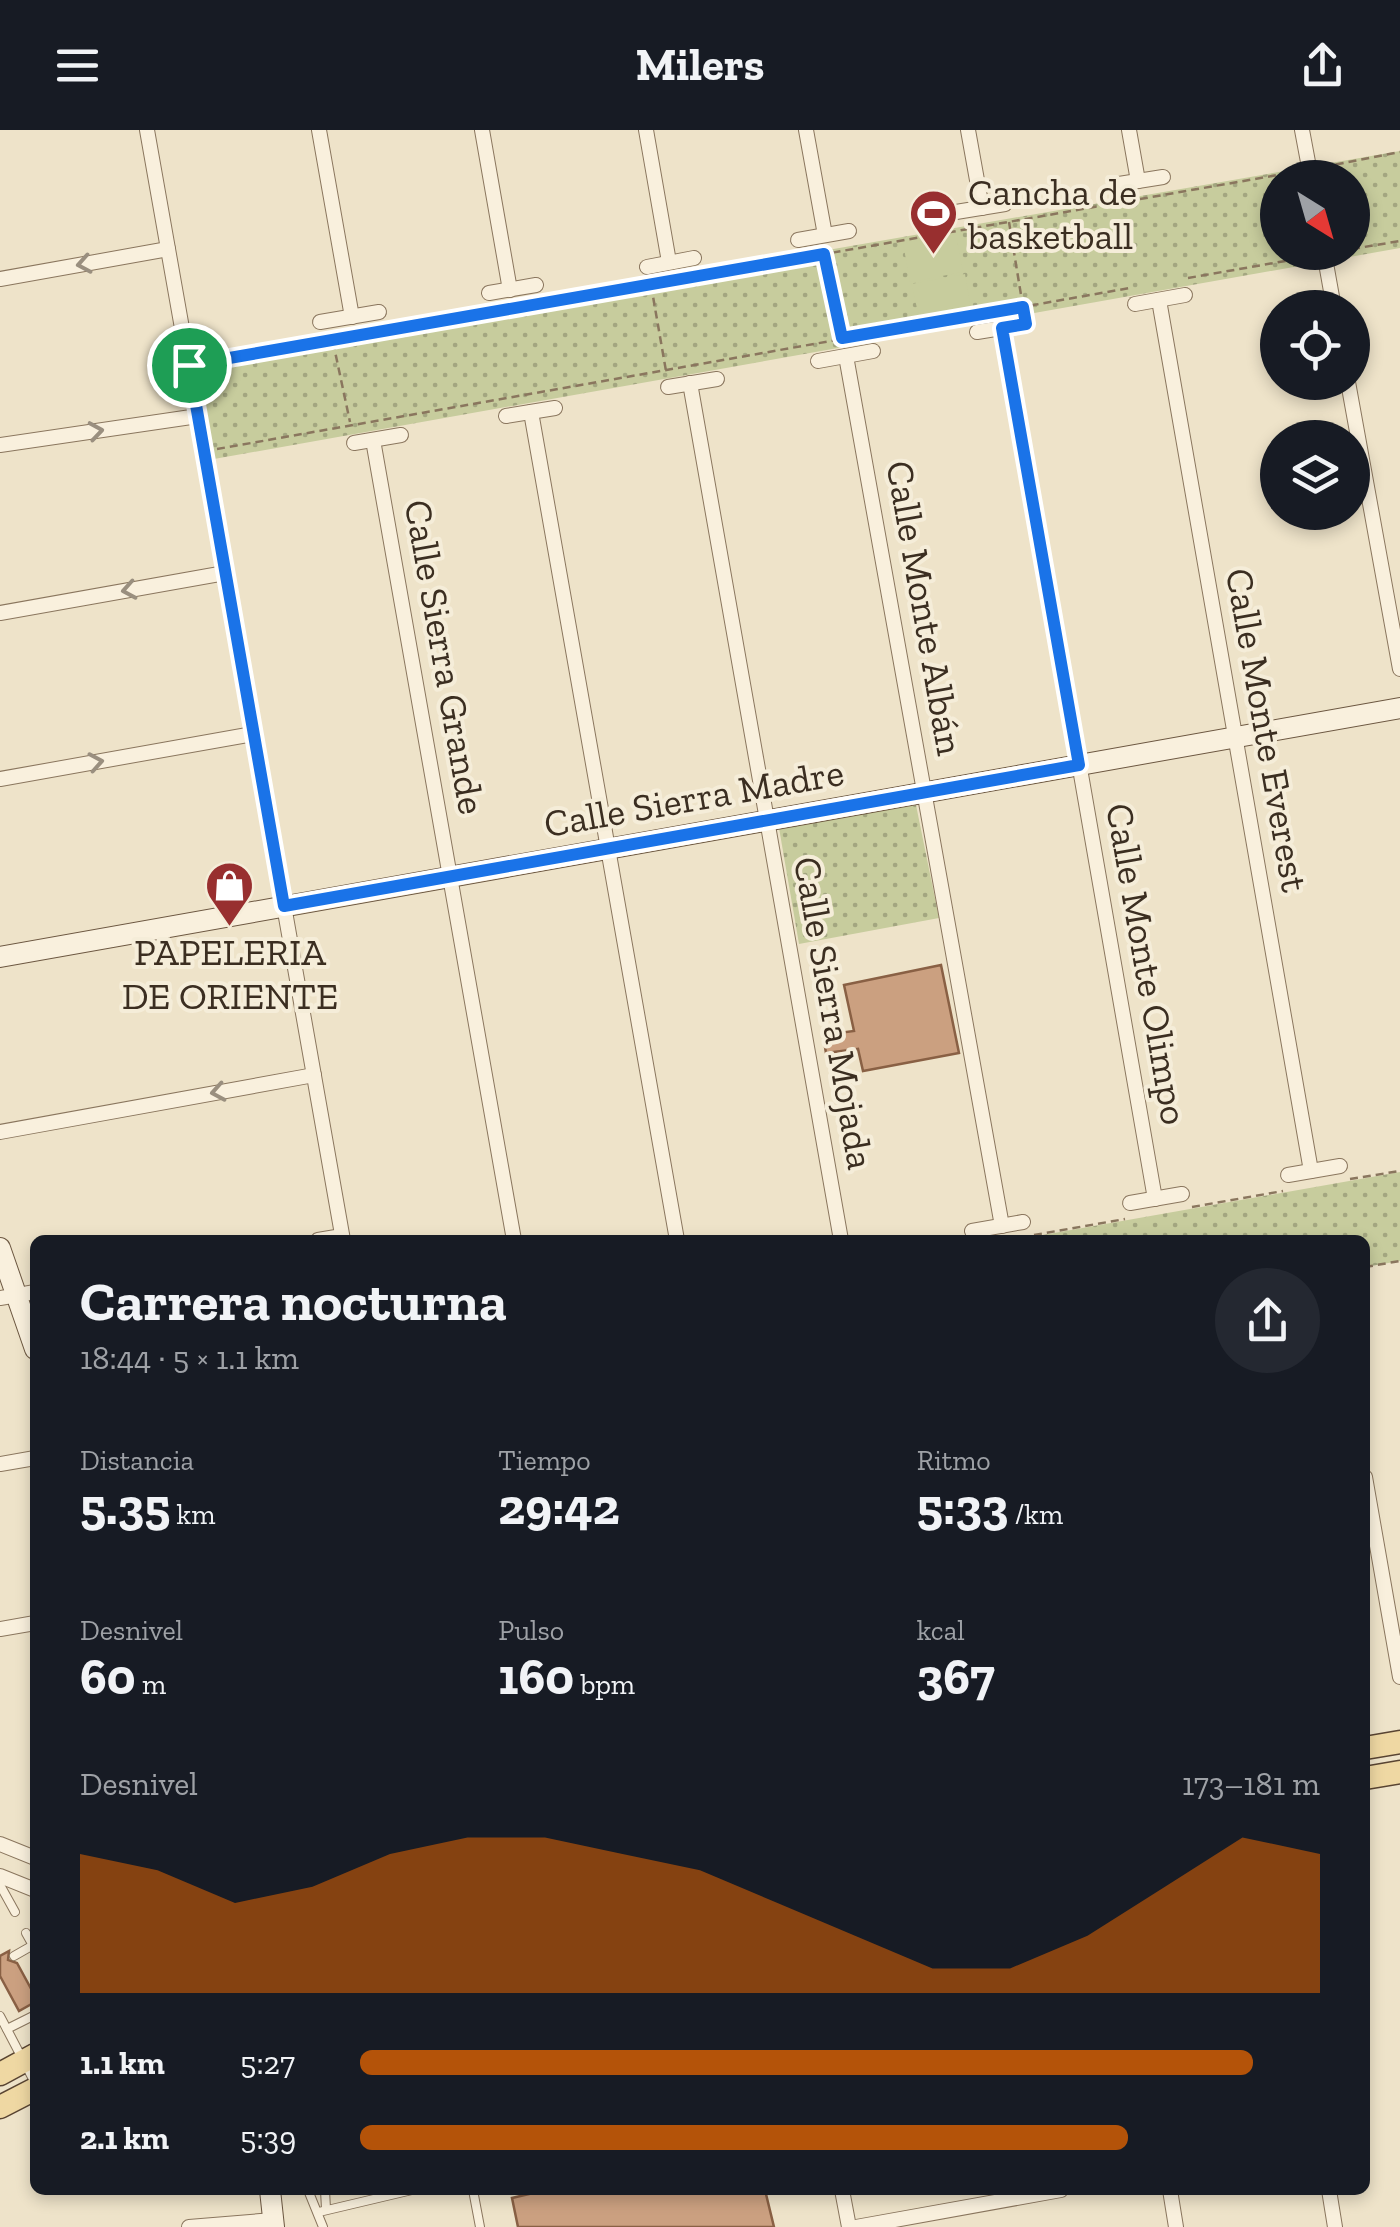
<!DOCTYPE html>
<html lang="es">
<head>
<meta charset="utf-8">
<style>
	:root { --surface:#171b24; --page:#242831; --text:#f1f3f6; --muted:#9ea1a6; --accent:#b45309 }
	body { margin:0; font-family:"Zilla Slab",serif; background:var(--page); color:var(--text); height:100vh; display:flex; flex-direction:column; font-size:38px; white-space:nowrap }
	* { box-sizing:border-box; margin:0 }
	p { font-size:32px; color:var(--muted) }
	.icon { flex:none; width:55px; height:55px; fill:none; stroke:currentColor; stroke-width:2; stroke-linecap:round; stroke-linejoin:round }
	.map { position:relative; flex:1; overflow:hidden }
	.panel { position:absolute; left:30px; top:1105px; width:1340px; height:960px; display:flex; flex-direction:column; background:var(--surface); border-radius:15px; box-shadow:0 5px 15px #0003 }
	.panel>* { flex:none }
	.needle { width:65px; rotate:143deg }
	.controls { position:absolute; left:1260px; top:30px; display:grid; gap:20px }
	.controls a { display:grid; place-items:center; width:110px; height:110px; border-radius:50%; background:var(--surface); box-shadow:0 5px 15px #0003; font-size:50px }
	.pin { position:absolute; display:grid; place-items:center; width:85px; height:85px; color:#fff; margin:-42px; border:5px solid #fff; border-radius:50%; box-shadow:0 2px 10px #0007 }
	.round { display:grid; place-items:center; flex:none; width:105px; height:105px; border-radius:52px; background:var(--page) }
	.summary { display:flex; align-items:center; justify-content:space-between; height:170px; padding:0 50px }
	h1 { font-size:55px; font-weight:700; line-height:75px }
	.figures { display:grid; grid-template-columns:repeat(3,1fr); gap:15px; height:170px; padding:10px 50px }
	.figures div { display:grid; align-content:center }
	.figures b { font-size:50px; font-weight:700 }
	.figures small { font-size:28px; font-weight:400 }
	.figures p { font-size:28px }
	.chart { height:280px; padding:20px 50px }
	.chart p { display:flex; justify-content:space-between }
	.chart svg { width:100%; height:180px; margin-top:10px; fill:var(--accent); opacity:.7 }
	ul { padding:0 50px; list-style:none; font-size:32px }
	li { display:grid; grid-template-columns:160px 120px 1fr; align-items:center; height:75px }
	li i { height:25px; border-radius:12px; background:var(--accent) }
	header { display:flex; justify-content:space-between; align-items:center; height:130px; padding:0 50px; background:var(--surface); font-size:45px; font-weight:700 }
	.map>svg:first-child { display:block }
	.green { fill:url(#green-dots); fill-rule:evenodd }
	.pitch { fill:#c7cc9d }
	.building { fill:#cba080; stroke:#896044; stroke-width:2.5 }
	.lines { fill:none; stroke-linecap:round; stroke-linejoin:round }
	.lane-casing { stroke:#8a765e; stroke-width:10 }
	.street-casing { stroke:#8a765e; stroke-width:16 }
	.secondary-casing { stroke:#6c5741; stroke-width:22 }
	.primary-casing { stroke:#594432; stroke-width:25 }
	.path { stroke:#8a765e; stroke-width:2.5; stroke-dasharray:8 5; stroke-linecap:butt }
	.lane { stroke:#f9f0dd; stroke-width:8 }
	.street { stroke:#f9f0dd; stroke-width:14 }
	.secondary { stroke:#f9f0dd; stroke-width:20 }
	.primary { stroke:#efd8a3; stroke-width:22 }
	.oneway { stroke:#9a8f7f }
	.route-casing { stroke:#fff; stroke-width:20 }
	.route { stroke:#1a73e8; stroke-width:12 }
	.labels { text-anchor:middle; stroke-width:8; stroke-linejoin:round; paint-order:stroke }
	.poi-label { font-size:38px; fill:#3b2e21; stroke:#f5edd9; text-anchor:start }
	.street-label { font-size:38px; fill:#3b2e21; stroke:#f5edd9 }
</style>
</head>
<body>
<header><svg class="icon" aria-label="menu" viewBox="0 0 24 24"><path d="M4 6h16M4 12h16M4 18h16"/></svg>Milers<svg class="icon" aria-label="share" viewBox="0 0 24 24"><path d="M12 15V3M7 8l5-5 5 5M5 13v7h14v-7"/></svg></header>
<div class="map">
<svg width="1400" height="2097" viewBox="0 0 1400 2097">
	<defs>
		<pattern id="green-dots" width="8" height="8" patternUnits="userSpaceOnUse" patternTransform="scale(2.5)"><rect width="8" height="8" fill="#c7cc9d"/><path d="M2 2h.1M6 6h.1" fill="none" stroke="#a3a680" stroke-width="1.8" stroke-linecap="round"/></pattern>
	</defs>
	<rect width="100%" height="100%" fill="#eee3c9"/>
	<g class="green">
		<path d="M 1400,21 L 1400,118 L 214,329 L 198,229 ZM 1278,48 L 1352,48 L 1352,122 L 1278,122 Z"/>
		<path d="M 916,675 L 939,788 L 799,814 L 779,698 Z"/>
		<path d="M 1400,1042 L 1400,1131 L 1365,1137 L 1365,1110 L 1014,1110 Z"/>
	</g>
	<g class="pitch">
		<path d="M 956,104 L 963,142 L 910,152 L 903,113 Z"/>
		<path d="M 965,144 L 971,180 L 920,190 L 911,154 Z"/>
	</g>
	<g class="building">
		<path d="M 941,835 L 959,923 L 863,941 L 858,919 L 826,923 L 823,905 L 854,901 L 844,855 Z"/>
		<path d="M 9,1821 L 8,1830 L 17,1833 L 35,1866 L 35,1872 L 19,1881 L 0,1846 L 0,1826 Z"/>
		<path d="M 546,2060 L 765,2060 L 774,2097 L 518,2097 L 512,2068 Z"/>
	</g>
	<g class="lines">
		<defs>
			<g id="lane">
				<path d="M 0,1755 L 15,1782"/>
				<path d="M 26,1803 L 35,1819"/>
				<path d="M 14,1826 L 35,1814"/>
				<path d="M 0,1886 L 35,1953"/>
				<path d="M 7,1899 L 35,1885"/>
				<path d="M 308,2060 L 323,2097"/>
				<path d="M 325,2060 L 326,2079"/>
				<path d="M 473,2060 L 480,2097"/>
				<path d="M 319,2082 L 412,2060"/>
			</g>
			<g id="street">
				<path d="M 147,0 L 343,1110"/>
				<path d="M 319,0 L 352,187"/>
				<path d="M 482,0 L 510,160"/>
				<path d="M 646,0 L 669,132"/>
				<path d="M 806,0 L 825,105"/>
				<path d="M 968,0 L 982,78"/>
				<path d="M 1129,0 L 1138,51"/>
				<path d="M 1302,0 L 1311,48"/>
				<path d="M 1119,54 L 1163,47"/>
				<path d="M 956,82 L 1005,74"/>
				<path d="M 798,110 L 849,101"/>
				<path d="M 1324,122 L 1334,178"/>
				<path d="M 647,137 L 694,128"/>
				<path d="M 0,149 L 168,119"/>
				<path d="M 489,163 L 536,155"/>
				<path d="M 1159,170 L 1311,1041"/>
				<path d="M 1135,174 L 1185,165"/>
				<path d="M 320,192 L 379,182"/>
				<path d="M 1003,197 L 1155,1069"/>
				<path d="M 977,202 L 1026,194"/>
				<path d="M 846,226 L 1002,1096"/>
				<path d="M 818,231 L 873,221"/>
				<path d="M 1348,252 L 1400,539"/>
				<path d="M 690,253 L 841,1110"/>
				<path d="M 668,257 L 717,249"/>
				<path d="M 531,282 L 677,1110"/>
				<path d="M 506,286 L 555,278"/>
				<path d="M 373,310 L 514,1110"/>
				<path d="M 354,313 L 401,305"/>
				<path d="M 0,315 L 198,286"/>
				<path d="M 0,483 L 225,443"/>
				<path d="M 0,649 L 253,604"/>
				<path d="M 0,1002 L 314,945"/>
				<path d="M 1288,1045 L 1340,1036"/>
				<path d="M 1130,1073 L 1182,1064"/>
				<path d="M 972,1101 L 1023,1092"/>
				<path d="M 318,1110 L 342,1106"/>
				<path d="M 0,1168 L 35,1162"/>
				<path d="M 0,1334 L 35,1328"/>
				<path d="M 1365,1347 L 1400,1547"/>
				<path d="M 0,1499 L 35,1493"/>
				<path d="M 0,1714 L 35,1728"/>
				<path d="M 0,1746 L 35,1760"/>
				<path d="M 842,2060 L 849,2097"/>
				<path d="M 1170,2060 L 1176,2097"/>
				<path d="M 1329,2060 L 1335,2097"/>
				<path d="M 189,2097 L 273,2090"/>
				<path d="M 856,2097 L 1061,2060"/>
			</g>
			<g id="secondary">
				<path d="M 0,827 L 1400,578"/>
				<path d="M 0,1118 L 35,1219"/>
				<path d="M 270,2060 L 274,2097"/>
			</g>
			<g id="primary">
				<path d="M 1365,1618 L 1400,1612"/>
				<path d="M 1365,1648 L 1400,1642"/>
				<path d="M 0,1944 L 35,1925"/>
				<path d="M 0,1977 L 35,1959"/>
			</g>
		</defs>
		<use href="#lane" class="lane-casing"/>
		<use href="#street" class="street-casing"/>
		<use href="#secondary" class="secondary-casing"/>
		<use href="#primary" class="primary-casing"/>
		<g class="path">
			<path d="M 1323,37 L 1400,22"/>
			<path d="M 1009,92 L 1023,177"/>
			<path d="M 1352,119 L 1400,111"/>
			<path d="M 824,125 L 843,210"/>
			<path d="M 1188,148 L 1308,127"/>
			<path d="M 651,155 L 666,241"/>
			<path d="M 1005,180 L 1130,158"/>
			<path d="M 333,212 L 350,292"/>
			<path d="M 205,232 L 1295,42"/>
			<path d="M 217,319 L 973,186"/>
			<path d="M 1350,1049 L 1400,1041"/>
			<path d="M 1192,1077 L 1283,1061"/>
			<path d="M 1034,1105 L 1125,1089"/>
			<path d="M 1365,1137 L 1400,1131"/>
		</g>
		<use href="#lane" class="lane"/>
		<use href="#street" class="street"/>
		<use href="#secondary" class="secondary"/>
		<use href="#primary" class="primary"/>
	</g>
	<defs><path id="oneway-chevron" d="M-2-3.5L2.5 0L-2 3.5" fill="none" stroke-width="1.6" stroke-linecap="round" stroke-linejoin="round" transform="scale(2.5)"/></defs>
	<g class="oneway">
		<use href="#oneway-chevron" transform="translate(84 134) rotate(170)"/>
		<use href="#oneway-chevron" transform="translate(96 301) rotate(-9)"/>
		<use href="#oneway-chevron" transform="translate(129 460) rotate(170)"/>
		<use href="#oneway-chevron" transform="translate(96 632) rotate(-10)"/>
		<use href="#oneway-chevron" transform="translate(218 962) rotate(170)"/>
	</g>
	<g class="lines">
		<defs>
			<path id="route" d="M 824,124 L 842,208 L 1023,177 L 1026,194 L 1002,198 L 1079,635 L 284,776 L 189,235 Z"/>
		</defs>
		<use href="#route" class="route-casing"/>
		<use href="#route" class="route"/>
	</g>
	<defs>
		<symbol id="stadium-pin" viewBox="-11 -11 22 30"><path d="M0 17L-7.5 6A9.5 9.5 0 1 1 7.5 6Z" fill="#982f2f" stroke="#f5edd9"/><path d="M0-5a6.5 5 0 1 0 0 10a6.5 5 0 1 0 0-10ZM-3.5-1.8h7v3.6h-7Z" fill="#fff"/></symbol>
		<symbol id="shop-pin" viewBox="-11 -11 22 30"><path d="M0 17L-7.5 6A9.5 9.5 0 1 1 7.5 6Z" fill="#982f2f" stroke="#f5edd9"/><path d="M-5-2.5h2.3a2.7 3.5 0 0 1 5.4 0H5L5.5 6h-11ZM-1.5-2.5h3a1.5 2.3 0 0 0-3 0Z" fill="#fff"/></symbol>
	</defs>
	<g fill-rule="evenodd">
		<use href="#stadium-pin" x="906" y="56" width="55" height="75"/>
		<use href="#shop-pin" x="202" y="728" width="55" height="75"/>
	</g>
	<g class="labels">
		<g class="poi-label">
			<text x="968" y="75">Cancha de<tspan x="968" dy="44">basketball</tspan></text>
			<text x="230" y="835" text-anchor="middle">PAPELERIA<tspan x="230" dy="44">DE ORIENTE</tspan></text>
		</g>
		<g class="street-label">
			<text transform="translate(925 478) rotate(80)" y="13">Calle Monte Albán</text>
			<text transform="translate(445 527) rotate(80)" y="13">Calle Sierra Grande</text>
			<text transform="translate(1267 600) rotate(80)" y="13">Calle Monte Everest</text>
			<text transform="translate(694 668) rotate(-10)" y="13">Calle Sierra Madre</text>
			<text transform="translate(1147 834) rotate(80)" y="13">Calle Monte Olimpo</text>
			<text transform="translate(834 883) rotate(80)" y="13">Calle Sierra Mojada</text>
		</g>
	</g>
</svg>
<div class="controls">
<a><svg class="needle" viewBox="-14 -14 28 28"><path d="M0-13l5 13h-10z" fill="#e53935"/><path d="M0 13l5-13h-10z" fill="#9ea1a6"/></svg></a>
<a><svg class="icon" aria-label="locate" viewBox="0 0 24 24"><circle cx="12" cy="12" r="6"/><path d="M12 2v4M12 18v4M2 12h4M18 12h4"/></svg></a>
<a><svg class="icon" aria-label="layers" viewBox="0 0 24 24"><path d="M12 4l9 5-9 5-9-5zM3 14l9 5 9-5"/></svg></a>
</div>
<div class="pin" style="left:189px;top:235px;background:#1e9e55"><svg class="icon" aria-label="arrive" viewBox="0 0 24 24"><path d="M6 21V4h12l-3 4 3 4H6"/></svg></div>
<section class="panel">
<div class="summary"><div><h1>Carrera nocturna</h1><p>18:44 · 5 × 1.1 km</p></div><a class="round"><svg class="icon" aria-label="share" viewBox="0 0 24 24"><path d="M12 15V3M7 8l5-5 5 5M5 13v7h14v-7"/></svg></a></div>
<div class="figures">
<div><p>Distancia</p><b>5.35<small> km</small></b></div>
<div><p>Tiempo</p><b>29:42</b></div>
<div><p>Ritmo</p><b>5:33<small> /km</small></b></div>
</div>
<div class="figures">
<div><p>Desnivel</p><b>60<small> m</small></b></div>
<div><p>Pulso</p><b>160<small> bpm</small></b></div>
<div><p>kcal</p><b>367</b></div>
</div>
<div class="chart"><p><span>Desnivel</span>173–181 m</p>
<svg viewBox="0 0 160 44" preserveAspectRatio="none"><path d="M0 44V10L10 14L20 22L30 18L40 10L50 6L60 6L70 10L80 14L90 22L100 30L110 38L120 38L130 30L140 18L150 6L160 10V44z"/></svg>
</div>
<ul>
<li><b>1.1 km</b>5:27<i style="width:93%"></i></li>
<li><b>2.1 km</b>5:39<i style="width:80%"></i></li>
</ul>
</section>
</div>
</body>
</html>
